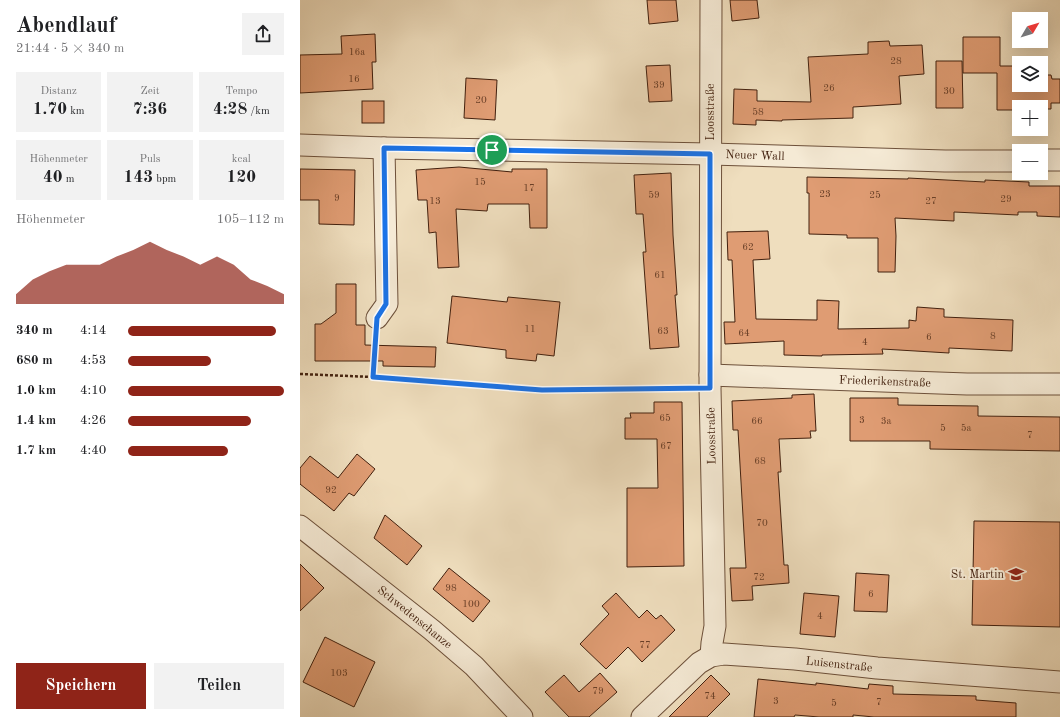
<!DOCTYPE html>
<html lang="de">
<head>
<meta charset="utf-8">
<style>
	:root { --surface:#fff; --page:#f2f2f2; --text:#202124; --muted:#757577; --accent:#8f2418 }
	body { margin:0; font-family:"Old Standard TT",serif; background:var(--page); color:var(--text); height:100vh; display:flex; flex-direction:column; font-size:15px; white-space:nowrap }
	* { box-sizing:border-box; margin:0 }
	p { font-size:13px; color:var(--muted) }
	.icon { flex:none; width:22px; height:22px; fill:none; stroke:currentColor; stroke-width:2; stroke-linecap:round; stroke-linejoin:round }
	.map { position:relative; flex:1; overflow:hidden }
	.sheet { display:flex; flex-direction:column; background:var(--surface); width:300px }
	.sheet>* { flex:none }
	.needle { width:26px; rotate:52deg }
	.buttons { position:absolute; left:712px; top:12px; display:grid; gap:8px }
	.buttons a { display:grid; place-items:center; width:36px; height:36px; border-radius:0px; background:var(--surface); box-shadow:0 4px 16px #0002; font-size:20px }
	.pin { position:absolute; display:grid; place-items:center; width:34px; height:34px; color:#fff; margin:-17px; border:2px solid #fff; border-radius:50%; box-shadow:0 1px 4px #0007 }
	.round { display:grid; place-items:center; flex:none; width:42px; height:42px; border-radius:0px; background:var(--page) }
	.overview { display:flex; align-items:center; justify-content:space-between; height:68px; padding:0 16px }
	h1 { font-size:22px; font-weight:600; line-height:30px }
	.figures { display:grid; grid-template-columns:repeat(3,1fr); gap:6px; height:68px; padding:4px 16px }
	.figures div { display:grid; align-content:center; border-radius:0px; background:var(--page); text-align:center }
	.figures b { font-size:17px; font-weight:600 }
	.figures small { font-size:11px; font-weight:400 }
	.figures p { font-size:11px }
	.chart { height:112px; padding:8px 16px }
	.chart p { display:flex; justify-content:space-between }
	.chart svg { width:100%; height:72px; margin-top:4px; fill:var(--accent); opacity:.7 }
	.primary-button { display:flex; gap:8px; margin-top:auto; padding:8px 16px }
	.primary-button a { flex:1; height:46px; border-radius:0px; background:var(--accent); color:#fff; font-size:16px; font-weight:600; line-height:46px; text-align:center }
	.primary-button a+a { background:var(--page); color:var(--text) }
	ul { padding:0 16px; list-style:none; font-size:13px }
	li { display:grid; grid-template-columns:64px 48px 1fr; align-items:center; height:30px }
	li i { height:10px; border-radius:5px; background:var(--accent) }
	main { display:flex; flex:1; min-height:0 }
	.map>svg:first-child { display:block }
	.building { fill:#df9c73; stroke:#42200e }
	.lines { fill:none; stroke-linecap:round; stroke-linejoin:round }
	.minor-casing { stroke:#6d503a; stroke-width:23 }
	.path { stroke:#42200e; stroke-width:2.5; stroke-dasharray:3 2; stroke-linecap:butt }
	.minor { stroke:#f5ead5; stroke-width:21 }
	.route-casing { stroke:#fff; stroke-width:8 }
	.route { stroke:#1a73e8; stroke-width:5 }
	.labels { text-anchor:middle; stroke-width:4; stroke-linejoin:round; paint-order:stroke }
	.number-label { font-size:10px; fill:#693f27 }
	.street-label { font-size:12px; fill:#42200e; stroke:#f5ead5 }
	.poi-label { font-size:12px; fill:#42200e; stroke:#f5ead5; text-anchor:end }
</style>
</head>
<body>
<main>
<section class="sheet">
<div class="overview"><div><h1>Abendlauf</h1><p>21:44 · 5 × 340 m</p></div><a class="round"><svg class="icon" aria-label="share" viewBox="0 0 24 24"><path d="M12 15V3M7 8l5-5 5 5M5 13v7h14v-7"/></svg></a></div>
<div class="figures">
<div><p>Distanz</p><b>1.70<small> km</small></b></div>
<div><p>Zeit</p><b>7:36</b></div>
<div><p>Tempo</p><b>4:28<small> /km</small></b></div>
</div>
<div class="figures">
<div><p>Höhenmeter</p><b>40<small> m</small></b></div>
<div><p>Puls</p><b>143<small> bpm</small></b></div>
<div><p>kcal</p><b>120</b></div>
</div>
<div class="chart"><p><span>Höhenmeter</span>105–112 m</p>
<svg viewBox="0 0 160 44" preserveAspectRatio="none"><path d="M0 44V38L10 29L20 24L30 20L40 20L50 20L60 15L70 11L80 6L90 11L100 15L110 20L120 15L130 20L140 29L150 33L160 38V44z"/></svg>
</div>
<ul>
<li><b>340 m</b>4:14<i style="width:95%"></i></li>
<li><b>680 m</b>4:53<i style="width:53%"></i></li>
<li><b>1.0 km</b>4:10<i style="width:100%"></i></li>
<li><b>1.4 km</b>4:26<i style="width:79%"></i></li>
<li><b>1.7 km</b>4:40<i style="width:64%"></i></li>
</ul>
<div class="primary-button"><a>Speichern</a><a>Teilen</a></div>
</section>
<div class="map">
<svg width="760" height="717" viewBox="0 0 760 717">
	<rect width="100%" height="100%" fill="#efdebe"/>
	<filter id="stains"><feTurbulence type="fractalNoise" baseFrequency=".005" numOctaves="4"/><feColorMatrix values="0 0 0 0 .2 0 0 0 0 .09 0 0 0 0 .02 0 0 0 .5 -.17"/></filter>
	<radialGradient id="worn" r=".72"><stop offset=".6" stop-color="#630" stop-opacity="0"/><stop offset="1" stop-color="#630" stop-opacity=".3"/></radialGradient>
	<g class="building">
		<path d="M 347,0 L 376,0 L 378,21 L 349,24 Z"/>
		<path d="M 430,0 L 457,0 L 459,18 L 432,21 Z"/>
		<path d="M 75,34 L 76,62 L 72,62 L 73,89 L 0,93 L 0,55 L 42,54 L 41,36 Z"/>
		<path d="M 663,37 L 700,37 L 700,66 L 719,66 L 719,85 L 741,85 L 741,75 L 751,75 L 752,79 L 760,79 L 760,103 L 751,103 L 751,109 L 741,109 L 741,107 L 719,107 L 719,110 L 697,110 L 697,73 L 663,73 Z"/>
		<path d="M 589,41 L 590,46 L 622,45 L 624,74 L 599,76 L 601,104 L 553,107 L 553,118 L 482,120 L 482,121 L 456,120 L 456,125 L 433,124 L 434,89 L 457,90 L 457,101 L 511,102 L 508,57 L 568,54 L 568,42 Z"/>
		<path d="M 636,61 L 662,61 L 663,108 L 636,108 Z"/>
		<path d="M 370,65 L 372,101 L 349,102 L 346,66 Z"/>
		<path d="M 166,78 L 197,80 L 195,120 L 164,118 Z"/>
		<rect x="62" y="101" width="22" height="22"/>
		<path d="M 159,167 L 212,172 L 212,169 L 247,169 L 247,228 L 230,228 L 229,204 L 188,204 L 187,211 L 156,209 L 159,267 L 138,268 L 136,232 L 129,233 L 127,200 L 118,200 L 116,170 Z"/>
		<path d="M 0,169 L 55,170 L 54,225 L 19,224 L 19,200 L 0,200 Z"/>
		<path d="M 371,173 L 373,235 L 377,295 L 375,295 L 379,347 L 350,349 L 343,252 L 346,252 L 343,214 L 336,214 L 334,175 Z"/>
		<path d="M 507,177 L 608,179 L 608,178 L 685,182 L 685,180 L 729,182 L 729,186 L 760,186 L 760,217 L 737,216 L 737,212 L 718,212 L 718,215 L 654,212 L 654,221 L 595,218 L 596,236 L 595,272 L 578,272 L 578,238 L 547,238 L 547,235 L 509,234 L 509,193 L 507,193 Z"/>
		<path d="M 468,231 L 470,259 L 453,260 L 456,319 L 517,320 L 517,300 L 539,301 L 538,329 L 609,328 L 609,320 L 616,321 L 617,307 L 644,309 L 644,317 L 713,320 L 712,351 L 649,348 L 649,353 L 582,349 L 583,354 L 522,355 L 522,356 L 484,355 L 484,341 L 425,344 L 424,322 L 435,322 L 432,260 L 428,260 L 427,232 Z"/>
		<path d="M 36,284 L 56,284 L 56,325 L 65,325 L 65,345 L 136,347 L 135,367 L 83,366 L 83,361 L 15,361 L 15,324 L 21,324 L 36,313 Z"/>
		<path d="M 152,296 L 207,302 L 208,297 L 260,302 L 254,356 L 237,354 L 236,361 L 206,358 L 206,350 L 147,343 Z"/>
		<path d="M 514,394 L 516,431 L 510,431 L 511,438 L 479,439 L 481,472 L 478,472 L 484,565 L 488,565 L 489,583 L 452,586 L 453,600 L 432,601 L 430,568 L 446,568 L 438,430 L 433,430 L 432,401 L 492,398 L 492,395 Z"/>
		<path d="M 550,398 L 598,398 L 598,405 L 678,406 L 678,416 L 760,417 L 760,451 L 630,449 L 630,441 L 550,441 Z"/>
		<path d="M 354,402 L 382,402 L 384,566 L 327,567 L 327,488 L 358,488 L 357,439 L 325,439 L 325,418 L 331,418 L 330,413 L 354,413 Z"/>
		<path d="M 57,454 L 75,469 L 54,496 L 49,493 L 34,511 L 0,484 L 0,468 L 10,456 L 38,478 Z"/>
		<path d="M 85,515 L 122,546 L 107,565 L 74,538 Z"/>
		<path d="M 674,521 L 760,522 L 760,627 L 672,625 Z"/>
		<path d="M 0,564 L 24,588 L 0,611 Z"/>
		<path d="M 149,568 L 190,601 L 173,622 L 133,589 Z"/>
		<path d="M 556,573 L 589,575 L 587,612 L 554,611 Z"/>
		<path d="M 316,593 L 339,618 L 347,610 L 356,619 L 361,615 L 375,630 L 342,662 L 328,647 L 306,669 L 280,644 L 309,614 L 302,606 Z"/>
		<path d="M 504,593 L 539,596 L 535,637 L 500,634 Z"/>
		<path d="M 25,637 L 75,662 L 54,707 L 3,682 Z"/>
		<path d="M 300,673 L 317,692 L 289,717 L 269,717 L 245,692 L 264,675 L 279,692 Z"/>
		<path d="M 411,675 L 430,694 L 407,717 L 369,717 Z"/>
		<path d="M 458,679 L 516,685 L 516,683 L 568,689 L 569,684 L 593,686 L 593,694 L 676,696 L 676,700 L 716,703 L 716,717 L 574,717 L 553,715 L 553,717 L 519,717 L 495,715 L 494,717 L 454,717 Z"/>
	</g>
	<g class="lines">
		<defs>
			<g id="minor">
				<path d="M 0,145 L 84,148 L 410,154 L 645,161 L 719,161"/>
				<path d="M 741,160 L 760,160"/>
				<path d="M 77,318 L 87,304 L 84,148"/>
				<path d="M 410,375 L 667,384 L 760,384"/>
				<path d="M 0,526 L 132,630 L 174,666 L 222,717"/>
				<path d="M 411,656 L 412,643 L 415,626 L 410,388 L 411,0"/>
				<path d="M 342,717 L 399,663 L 411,656 L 424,654 L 495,659 L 577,668 L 760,682"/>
			</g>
		</defs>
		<use href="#minor" class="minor-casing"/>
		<g class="path">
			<path d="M 0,374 L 73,377 L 243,390 L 389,388"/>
			<path d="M 73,377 L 76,338"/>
		</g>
		<use href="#minor" class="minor"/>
	</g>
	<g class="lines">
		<defs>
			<path id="route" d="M 84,148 L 410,154 L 410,388 L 242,390 L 73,377 L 77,318 L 86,304 Z"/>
		</defs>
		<use href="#route" class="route-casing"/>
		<use href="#route" class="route"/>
	</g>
	<defs>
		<symbol id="school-bare" viewBox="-9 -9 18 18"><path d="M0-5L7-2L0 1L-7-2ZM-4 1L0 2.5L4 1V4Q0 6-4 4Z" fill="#8f2418" stroke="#f5ead5" stroke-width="2.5" paint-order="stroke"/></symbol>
	</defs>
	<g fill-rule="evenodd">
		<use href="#school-bare" x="705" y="563" width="22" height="22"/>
	</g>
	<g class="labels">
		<g class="number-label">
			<text x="57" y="55">16a</text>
			<text x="596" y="64">28</text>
			<text x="54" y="82">16</text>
			<text x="359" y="88">39</text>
			<text x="529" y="91">26</text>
			<text x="649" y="94">30</text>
			<text x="181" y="103">20</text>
			<text x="458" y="115">58</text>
			<text x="180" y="185">15</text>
			<text x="229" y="191">17</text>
			<text x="525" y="197">23</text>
			<text x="354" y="198">59</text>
			<text x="575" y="198">25</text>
			<text x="37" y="201">9</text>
			<text x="706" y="202">29</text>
			<text x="135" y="204">13</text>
			<text x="631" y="204">27</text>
			<text x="448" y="250">62</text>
			<text x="360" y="278">61</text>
			<text x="230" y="332">11</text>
			<text x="363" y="334">63</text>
			<text x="444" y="336">64</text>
			<text x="693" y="339">8</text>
			<text x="629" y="340">6</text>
			<text x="565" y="345">4</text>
			<text x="365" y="421">65</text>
			<text x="562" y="423">3</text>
			<text x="457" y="424">66</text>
			<text x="586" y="424">3a</text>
			<text x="643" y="431">5</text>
			<text x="666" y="431">5a</text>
			<text x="730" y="438">7</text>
			<text x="366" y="449">67</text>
			<text x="460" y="464">68</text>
			<text x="31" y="493">92</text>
			<text x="462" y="526">70</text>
			<text x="459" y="580">72</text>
			<text x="151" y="591">98</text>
			<text x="571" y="597">6</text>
			<text x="171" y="607">100</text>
			<text x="520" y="619">4</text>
			<text x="345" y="648">77</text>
			<text x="39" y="676">103</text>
			<text x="298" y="694">79</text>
			<text x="410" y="699">74</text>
			<text x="476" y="704">3</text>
			<text x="579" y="705">7</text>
			<text x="534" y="706">5</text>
		</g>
		<g class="street-label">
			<text transform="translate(410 112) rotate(-90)" y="4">Loosstraße</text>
			<text transform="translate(455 155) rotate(2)" y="4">Neuer Wall</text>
			<text transform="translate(585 381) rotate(2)" y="4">Friederikenstraße</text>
			<text transform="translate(411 436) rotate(-91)" y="4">Loosstraße</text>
			<text transform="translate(115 617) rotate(39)" y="4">Schwedenschanze</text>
			<text transform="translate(539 664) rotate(6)" y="4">Luisenstraße</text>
		</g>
		<g class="poi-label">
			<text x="704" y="578">St. Martin</text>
		</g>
	</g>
	<rect width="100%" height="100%" filter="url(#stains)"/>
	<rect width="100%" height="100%" fill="url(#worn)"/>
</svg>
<div class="buttons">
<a><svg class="needle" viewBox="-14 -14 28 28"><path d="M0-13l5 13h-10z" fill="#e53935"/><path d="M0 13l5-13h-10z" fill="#757577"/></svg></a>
<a><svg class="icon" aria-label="layers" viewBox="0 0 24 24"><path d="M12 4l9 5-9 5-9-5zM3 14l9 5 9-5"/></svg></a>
<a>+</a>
<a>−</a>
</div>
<div class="pin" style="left:192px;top:150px;background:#1e9e55"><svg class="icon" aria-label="arrive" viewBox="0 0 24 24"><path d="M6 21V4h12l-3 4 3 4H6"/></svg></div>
</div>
</main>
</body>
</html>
